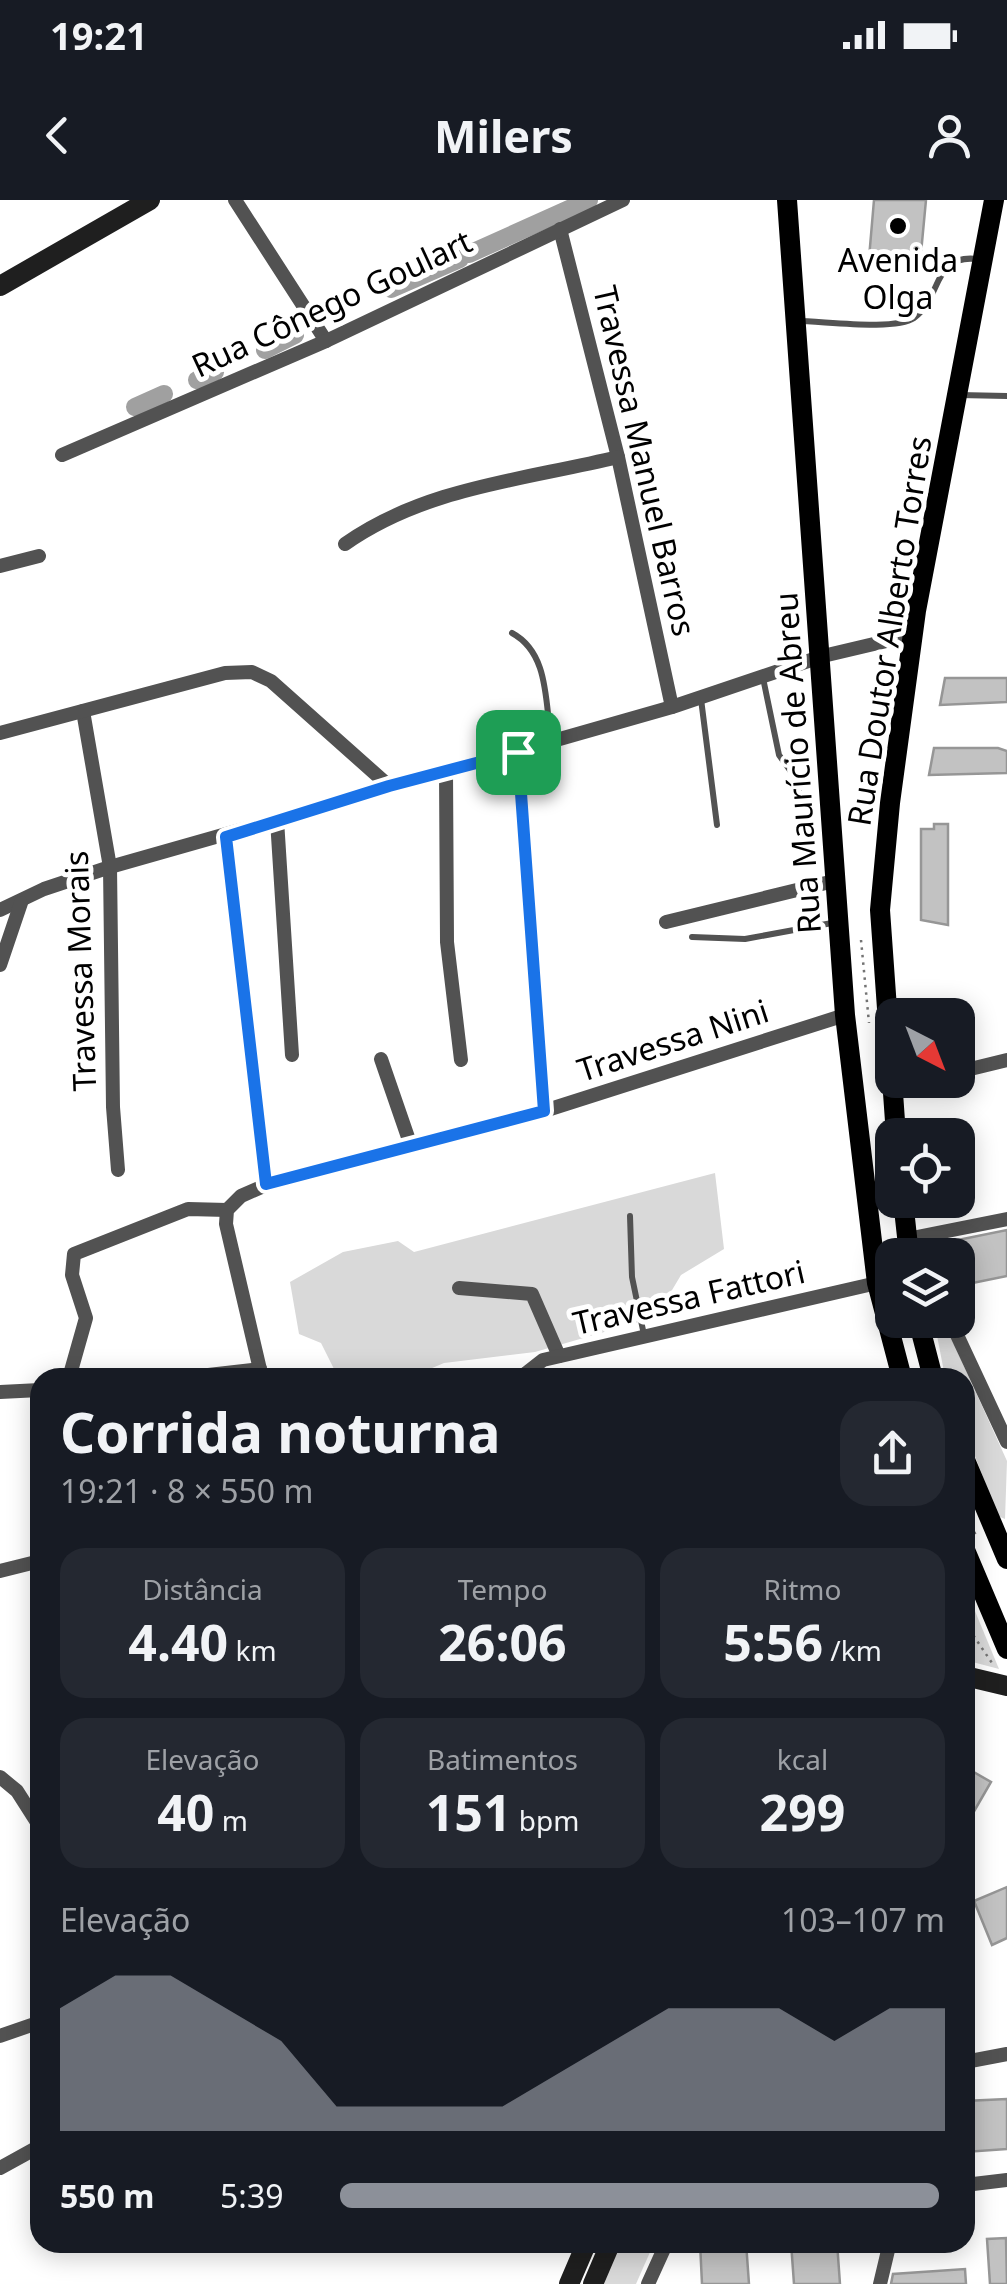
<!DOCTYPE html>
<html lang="pt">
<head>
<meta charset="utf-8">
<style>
	:root { --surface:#171b24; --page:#242831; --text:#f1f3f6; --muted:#9ea1a6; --accent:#8c9099 }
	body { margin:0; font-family:"Noto Sans",sans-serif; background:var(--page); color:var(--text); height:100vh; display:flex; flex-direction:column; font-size:38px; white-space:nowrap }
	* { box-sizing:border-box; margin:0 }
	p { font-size:32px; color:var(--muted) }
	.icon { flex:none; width:55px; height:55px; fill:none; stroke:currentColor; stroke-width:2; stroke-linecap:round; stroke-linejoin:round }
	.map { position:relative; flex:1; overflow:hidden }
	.details { position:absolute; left:30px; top:1168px; width:945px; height:885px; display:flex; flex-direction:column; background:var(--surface); border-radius:30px; box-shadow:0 5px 25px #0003 }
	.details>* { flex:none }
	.needle { width:65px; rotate:138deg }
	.buttons { position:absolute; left:875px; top:798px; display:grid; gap:20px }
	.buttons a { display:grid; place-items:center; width:100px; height:100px; border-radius:20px; background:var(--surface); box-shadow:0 5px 25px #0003; font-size:50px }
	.pin { position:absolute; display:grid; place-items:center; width:85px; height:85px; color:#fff; margin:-42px; border-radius:20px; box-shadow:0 5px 15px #0006 }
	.round { display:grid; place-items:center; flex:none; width:105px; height:105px; border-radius:30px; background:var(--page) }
	.headline { display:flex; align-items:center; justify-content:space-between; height:170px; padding:0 30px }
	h1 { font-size:55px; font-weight:700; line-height:75px }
	.figures { display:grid; grid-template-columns:repeat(3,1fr); gap:15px; height:170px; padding:10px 30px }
	.figures div { display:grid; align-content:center; border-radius:25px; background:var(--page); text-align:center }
	.figures b { font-size:50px; font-weight:700 }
	.figures small { font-size:28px; font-weight:400 }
	.figures p { font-size:28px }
	.chart { height:280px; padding:20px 30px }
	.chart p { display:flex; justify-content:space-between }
	.chart svg { width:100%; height:180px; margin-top:10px; fill:var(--accent); opacity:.7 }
	ul { padding:0 30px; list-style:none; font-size:32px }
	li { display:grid; grid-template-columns:160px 120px 1fr; align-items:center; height:75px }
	li i { height:25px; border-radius:12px; background:var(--accent) }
	.status { display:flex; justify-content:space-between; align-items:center; height:70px; padding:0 50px; background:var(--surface); direction:ltr }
	.status svg { height:28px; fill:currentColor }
	header { display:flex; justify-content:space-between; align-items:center; height:130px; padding:0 30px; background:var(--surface); font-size:45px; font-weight:700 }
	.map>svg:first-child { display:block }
	.green { fill:#d9d9d9 }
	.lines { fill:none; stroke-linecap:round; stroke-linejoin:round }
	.canal { stroke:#a0a0a0; stroke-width:18 }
	.building { fill:#c2c2c2; stroke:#969696; stroke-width:2.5 }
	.path { stroke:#747474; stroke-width:2.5; stroke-dasharray:2.5 5; stroke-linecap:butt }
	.service { stroke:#525252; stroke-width:6 }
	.minor { stroke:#525252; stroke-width:14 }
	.secondary { stroke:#1f1f1f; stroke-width:20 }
	.primary { stroke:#000; stroke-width:20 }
	.route-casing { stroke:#fff; stroke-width:20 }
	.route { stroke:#1a73e8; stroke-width:12 }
	.poi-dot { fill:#000; stroke:#fff; stroke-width:4 }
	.labels { text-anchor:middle; stroke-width:10; stroke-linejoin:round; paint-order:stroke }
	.poi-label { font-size:32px; fill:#000; stroke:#fff }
	.street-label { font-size:32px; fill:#000; stroke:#fff }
</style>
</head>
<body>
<div class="status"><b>19:21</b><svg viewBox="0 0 49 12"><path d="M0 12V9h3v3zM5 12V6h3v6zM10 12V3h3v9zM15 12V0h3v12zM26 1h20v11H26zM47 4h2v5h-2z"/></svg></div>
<header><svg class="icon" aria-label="back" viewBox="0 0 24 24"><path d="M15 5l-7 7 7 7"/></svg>Milers<svg class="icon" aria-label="person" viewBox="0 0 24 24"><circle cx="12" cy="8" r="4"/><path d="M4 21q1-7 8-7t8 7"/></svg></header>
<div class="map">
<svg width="1007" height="2084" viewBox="0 0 1007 2084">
	<rect width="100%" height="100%" fill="#fff"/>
	<g class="green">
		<path d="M 715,973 L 724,1049 L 681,1075 L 656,1117 L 535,1152 L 444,1163 L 411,1177 L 338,1177 L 321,1143 L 299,1134 L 290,1082 L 343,1052 L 398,1041 L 414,1052 Z"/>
		<path d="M 934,1120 L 943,1120 L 1007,1261 L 1005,1319 L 998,1316 L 965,1230 L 965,1178 L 945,1177 Z"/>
		<path d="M 965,1387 L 999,1469 L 965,1460 Z"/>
		<path d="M 618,2043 L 654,2043 L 636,2084 L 600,2084 Z"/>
	</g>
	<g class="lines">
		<g class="canal">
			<path d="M 469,54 L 589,0"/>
			<path d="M 391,89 L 460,59"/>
			<path d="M 265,150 L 295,135"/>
			<path d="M 197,180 L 215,172"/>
			<path d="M 135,207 L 164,194"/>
		</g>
	</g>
	<g class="building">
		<path d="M 874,0 L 926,0 L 921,53 L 868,70 Z"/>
		<path d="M 945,478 L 1007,478 L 1007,502 L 940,505 Z"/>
		<path d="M 934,548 L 998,548 L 1007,551 L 1007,573 L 929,575 Z"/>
		<path d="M 934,624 L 948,624 L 948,725 L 921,720 L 921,629 L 934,629 Z"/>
		<path d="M 1007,1030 L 1007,1076 L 958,1086 L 958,1055 L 950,1055 L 948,1042 Z"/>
		<path d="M 965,1567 L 991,1582 L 965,1627 Z"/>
		<path d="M 1007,1687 L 1007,1738 L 992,1745 L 974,1701 Z"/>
		<path d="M 1007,1899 L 1007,1949 L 965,1952 L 965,1901 Z"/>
		<path d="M 1006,2038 L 1007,2084 L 990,2084 L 987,2039 Z"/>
		<path d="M 700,2042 L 746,2042 L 749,2084 L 702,2084 Z"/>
		<path d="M 791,2042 L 837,2042 L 840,2084 L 794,2084 Z"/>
		<path d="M 965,2069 L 966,2084 L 891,2084 L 893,2074 Z"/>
	</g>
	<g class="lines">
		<g class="path">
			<path d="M 861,740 L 869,823"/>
			<path d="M 966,1311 L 976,1336"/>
			<path d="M 965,1423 L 992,1463"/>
		</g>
		<g class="service">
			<path d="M 797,121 C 823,121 895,131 914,118 C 942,98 932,54 977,59"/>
			<path d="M 959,195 L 1007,196"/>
			<path d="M 512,433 C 549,453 545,501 551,539"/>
			<path d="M 763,478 L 779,555 L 797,580 L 801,605"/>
			<path d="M 701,499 L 717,625"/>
			<path d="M 692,737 L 745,739 L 832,723"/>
			<path d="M 630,1016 L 632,1077 L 644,1135"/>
		</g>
		<g class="minor">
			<path d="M 235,0 L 326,141"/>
			<path d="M 560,29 L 618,257 L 672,507"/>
			<path d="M 62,255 L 326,141 L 623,0"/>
			<path d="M 345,344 C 426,287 524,280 618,257"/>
			<path d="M 0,366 L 39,356"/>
			<path d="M 83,511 L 110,667 L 113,907 L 118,970"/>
			<path d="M 0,533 L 225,473 L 252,472 L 271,481 L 389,586"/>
			<path d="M 518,552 L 544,911"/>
			<path d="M 446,571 L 447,742 L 461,860"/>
			<path d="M 277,620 L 292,855"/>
			<path d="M 226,637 L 266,985"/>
			<path d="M 0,710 L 44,689 L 110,667 L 672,507 L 823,456 L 912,435"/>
			<path d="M 666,722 L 834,681"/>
			<path d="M 0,765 L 21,703"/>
			<path d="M 381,859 L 411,946"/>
			<path d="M 958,872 L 1007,860"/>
			<path d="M 890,887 L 920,880"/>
			<path d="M 907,1039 L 1007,1019"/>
			<path d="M 459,1088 L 532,1094 L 559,1156"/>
			<path d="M 950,1120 L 1007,1242"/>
			<path d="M 69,1178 L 86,1118 L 72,1075 L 74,1054 L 188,1009 L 227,1010"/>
			<path d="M 182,1178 L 260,1169"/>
			<path d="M 262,1178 L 226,1024 L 227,1010 L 241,996 L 266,985 L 544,911 L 845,815"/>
			<path d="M 520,1178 L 543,1160 L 877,1083"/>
			<path d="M 0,1192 L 40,1190"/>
			<path d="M 0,1371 L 40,1361"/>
			<path d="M 0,1577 L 17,1591 L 40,1627"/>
			<path d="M 0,1836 L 40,1822"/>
			<path d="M 965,1862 L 1007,1854"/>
			<path d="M 0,1968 L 40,1946"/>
			<path d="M 965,1985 L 1007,1980"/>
			<path d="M 648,2084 L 667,2042"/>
			<path d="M 880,2084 L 890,2042"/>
		</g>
		<g class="secondary">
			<path d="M 0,86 L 150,0"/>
			<path d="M 965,1476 L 1007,1486"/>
			<path d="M 569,2084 L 587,2042"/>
			<path d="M 593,2084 L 611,2042"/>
		</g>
		<g class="primary">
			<path d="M 787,0 L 845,815 L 877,1083 L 902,1178"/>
			<path d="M 896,935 L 880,710 L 890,603 L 916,411 L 994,0"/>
			<path d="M 903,1000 L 909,1055"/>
			<path d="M 918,1120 L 933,1178"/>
			<path d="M 965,1260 L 1007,1359"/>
			<path d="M 965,1350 L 1007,1449"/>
		</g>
	</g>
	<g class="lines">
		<defs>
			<path id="route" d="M 518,552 L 544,911 L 266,984 L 226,637 L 389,586 Z"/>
		</defs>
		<use href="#route" class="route-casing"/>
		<use href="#route" class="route"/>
	</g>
	<circle class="poi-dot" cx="898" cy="26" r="10"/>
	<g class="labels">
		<g class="poi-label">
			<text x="898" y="72">Avenida<tspan x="898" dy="37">Olga</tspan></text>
		</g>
		<g class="street-label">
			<text transform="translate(332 104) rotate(-25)" y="11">Rua Cônego Goulart</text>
			<text transform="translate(644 261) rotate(77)" y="11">Travessa Manuel Barros</text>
			<text transform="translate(890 431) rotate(-81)" y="11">Rua Doutor Alberto Torres</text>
			<text transform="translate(798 563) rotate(-94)" y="11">Rua Maurício de Abreu</text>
			<text transform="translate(81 771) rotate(-92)" y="11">Travessa Morais</text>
			<text transform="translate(673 841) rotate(-18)" y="11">Travessa Nini</text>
			<text transform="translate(689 1098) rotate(-13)" y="11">Travessa Fattori</text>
		</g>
	</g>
</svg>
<div class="buttons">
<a><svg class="needle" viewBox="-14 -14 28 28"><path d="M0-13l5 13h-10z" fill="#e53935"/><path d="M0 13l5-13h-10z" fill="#9ea1a6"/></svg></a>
<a><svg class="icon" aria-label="locate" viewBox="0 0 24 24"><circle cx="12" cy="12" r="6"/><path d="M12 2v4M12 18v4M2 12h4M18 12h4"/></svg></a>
<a><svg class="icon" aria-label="layers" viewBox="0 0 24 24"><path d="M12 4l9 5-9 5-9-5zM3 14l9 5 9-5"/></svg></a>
</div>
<div class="pin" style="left:518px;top:552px;background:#1e9e55"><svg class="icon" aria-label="arrive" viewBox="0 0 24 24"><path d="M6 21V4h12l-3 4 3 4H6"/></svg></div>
<section class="details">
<div class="headline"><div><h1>Corrida noturna</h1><p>19:21 · 8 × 550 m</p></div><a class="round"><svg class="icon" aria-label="share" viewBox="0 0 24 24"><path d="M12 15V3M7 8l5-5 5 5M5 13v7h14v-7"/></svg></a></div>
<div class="figures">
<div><p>Distância</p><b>4.40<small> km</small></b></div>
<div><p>Tempo</p><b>26:06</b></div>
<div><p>Ritmo</p><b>5:56<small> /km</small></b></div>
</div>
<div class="figures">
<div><p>Elevação</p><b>40<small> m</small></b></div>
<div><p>Batimentos</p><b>151<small> bpm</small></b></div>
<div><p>kcal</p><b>299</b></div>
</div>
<div class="chart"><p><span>Elevação</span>103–107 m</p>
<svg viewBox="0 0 160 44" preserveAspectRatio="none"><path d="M0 44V14L10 6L20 6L30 14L40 22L50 38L60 38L70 38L80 38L90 30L100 22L110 14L120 14L130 14L140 22L150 14L160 14V44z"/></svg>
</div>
<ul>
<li><b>550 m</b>5:39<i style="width:99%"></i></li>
</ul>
</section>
</div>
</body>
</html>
